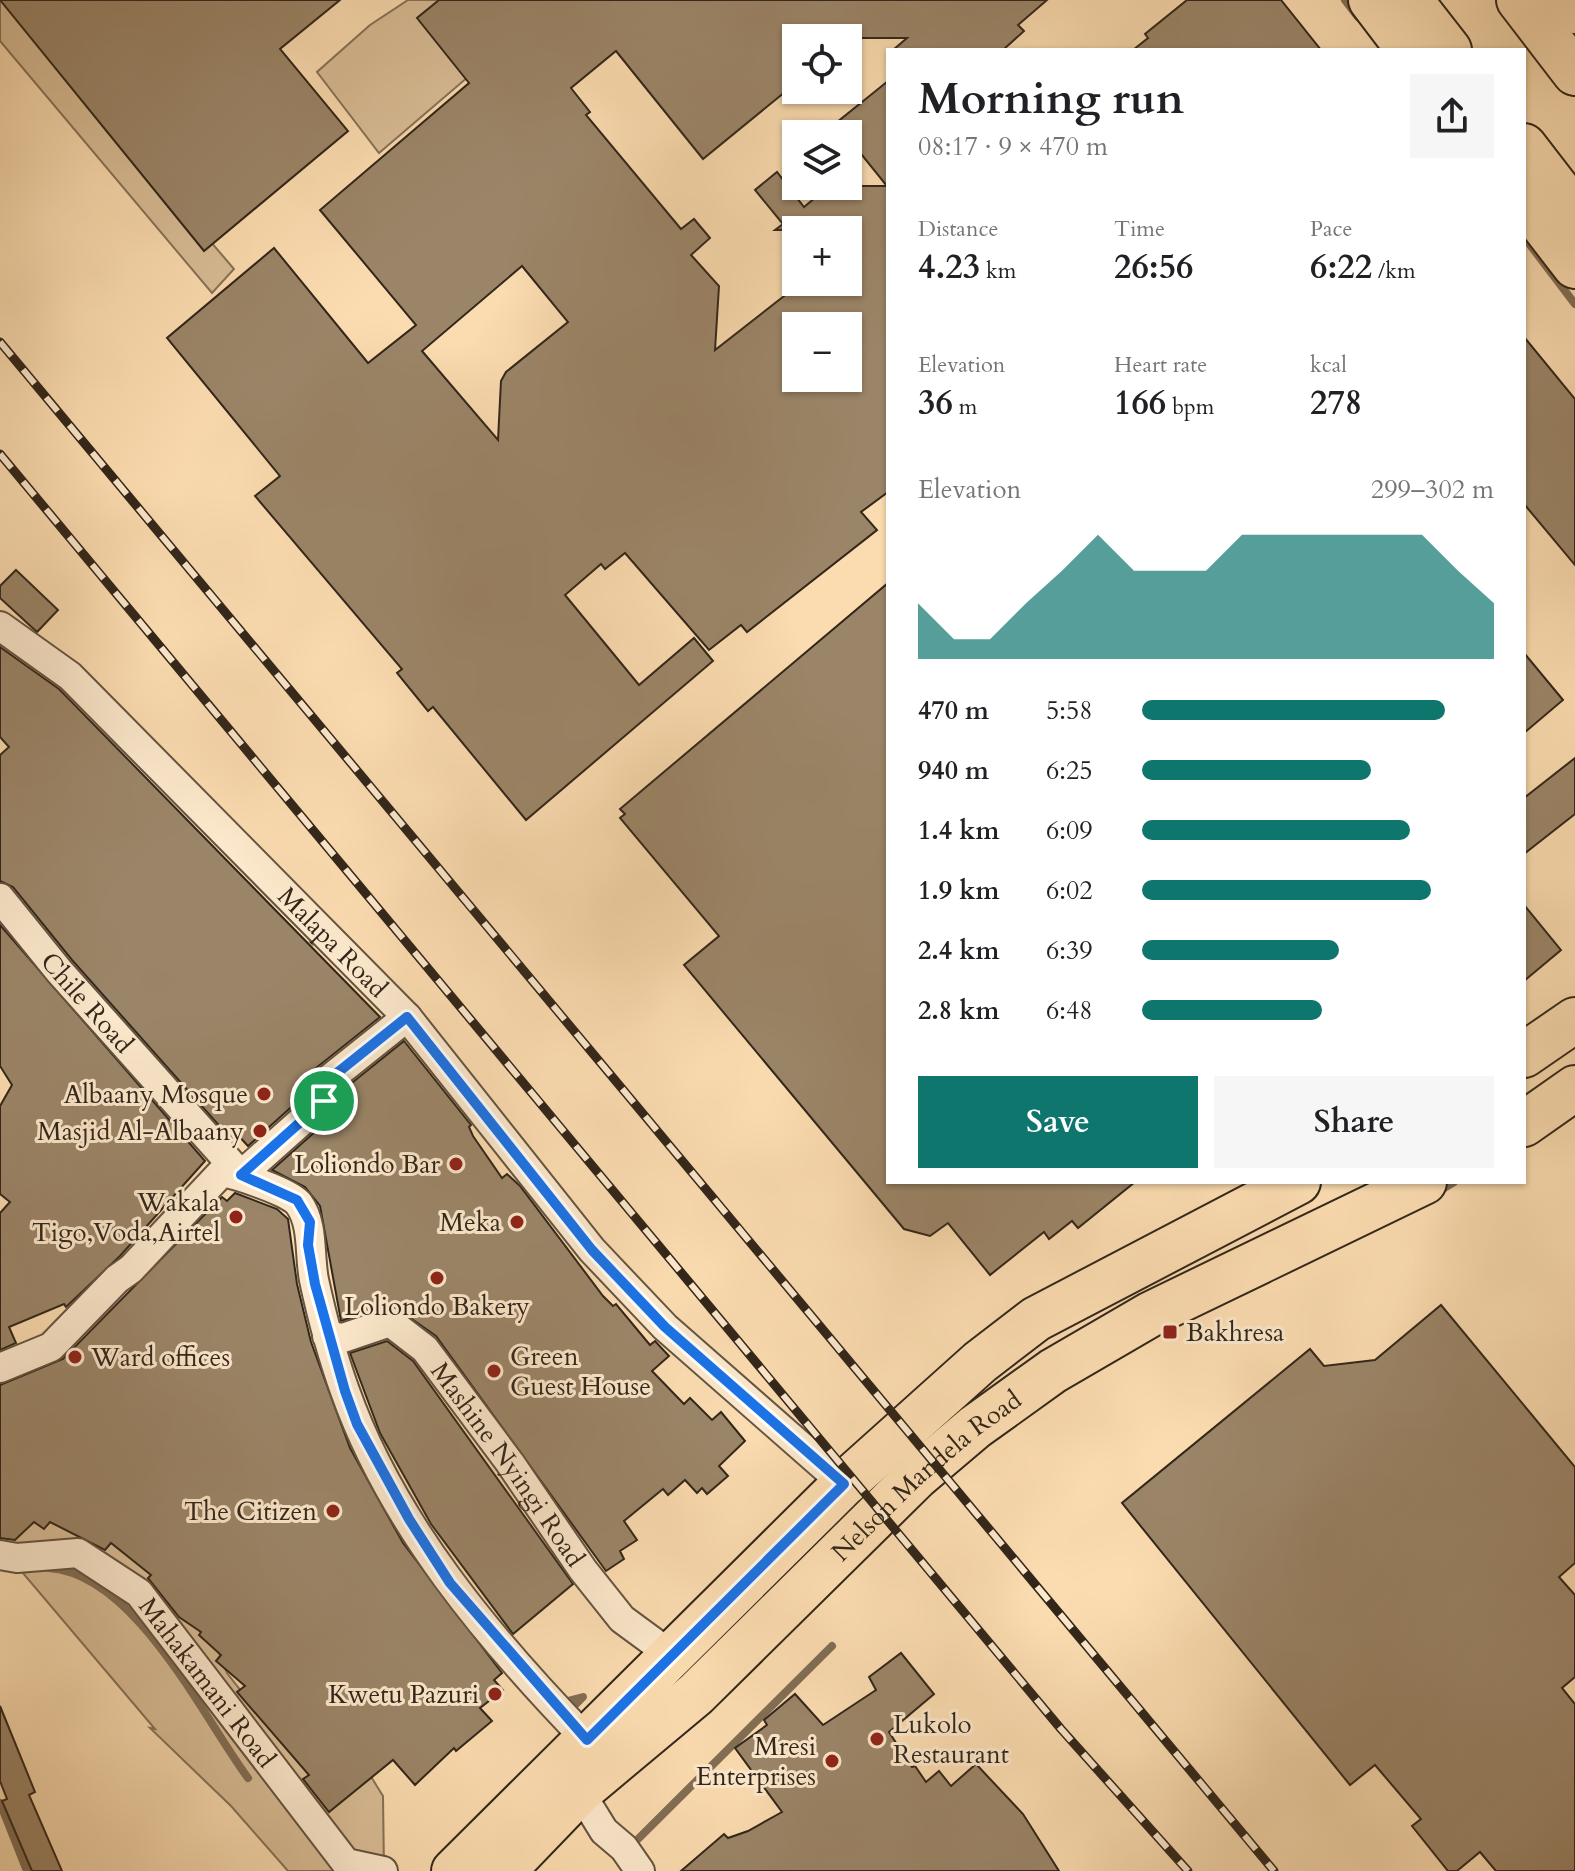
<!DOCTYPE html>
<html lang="en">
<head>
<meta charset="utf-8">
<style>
	:root { --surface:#fff; --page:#f6f6f6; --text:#202124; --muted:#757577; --accent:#0f766e }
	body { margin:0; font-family:Cardo,serif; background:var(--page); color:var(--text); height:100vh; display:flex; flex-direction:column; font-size:30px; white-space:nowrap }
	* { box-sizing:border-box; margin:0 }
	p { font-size:26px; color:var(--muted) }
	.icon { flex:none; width:44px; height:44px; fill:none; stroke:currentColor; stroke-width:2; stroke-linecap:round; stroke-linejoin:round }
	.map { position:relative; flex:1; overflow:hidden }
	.side { position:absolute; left:886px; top:48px; width:640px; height:1136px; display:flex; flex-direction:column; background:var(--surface); border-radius:0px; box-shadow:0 2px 6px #0004 }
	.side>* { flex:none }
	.buttons { position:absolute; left:782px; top:24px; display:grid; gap:16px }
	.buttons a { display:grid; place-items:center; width:80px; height:80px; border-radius:0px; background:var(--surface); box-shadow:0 2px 6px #0004; font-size:40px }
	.pin { position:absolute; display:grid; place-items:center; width:68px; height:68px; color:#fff; margin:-34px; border:4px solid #fff; border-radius:50%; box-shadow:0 2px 8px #0007 }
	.round { display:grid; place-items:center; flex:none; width:84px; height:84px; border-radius:0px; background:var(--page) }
	.headline { display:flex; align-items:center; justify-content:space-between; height:136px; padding:0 32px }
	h1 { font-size:44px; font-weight:800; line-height:60px }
	.stats { display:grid; grid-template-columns:repeat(3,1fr); gap:12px; height:136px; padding:8px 32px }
	.stats div { display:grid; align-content:center }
	.stats b { font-size:34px; font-weight:800 }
	.stats small { font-size:22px; font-weight:400 }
	.stats p { font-size:22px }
	.chart { height:224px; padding:16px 32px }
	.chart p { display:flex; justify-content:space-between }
	.chart svg { width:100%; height:144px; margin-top:8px; fill:var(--accent); opacity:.7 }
	.primary-button { display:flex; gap:16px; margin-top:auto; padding:16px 32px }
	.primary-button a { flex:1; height:92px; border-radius:0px; background:var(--accent); color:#fff; font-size:32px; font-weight:800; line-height:92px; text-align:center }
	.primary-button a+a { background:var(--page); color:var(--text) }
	ul { padding:0 32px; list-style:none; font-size:26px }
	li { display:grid; grid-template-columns:128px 96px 1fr; align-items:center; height:60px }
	li i { height:20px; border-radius:10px; background:var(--accent) }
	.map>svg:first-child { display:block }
	.green { fill:#d9bd96; stroke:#867258; stroke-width:2 }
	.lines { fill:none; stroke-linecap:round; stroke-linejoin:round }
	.stream { stroke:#826e55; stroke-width:8 }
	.building { fill:#9b8568; stroke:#32261a; stroke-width:2; fill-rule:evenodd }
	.street-casing { stroke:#645440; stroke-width:32 }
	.primary-casing { stroke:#32261a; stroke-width:48 }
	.highway-casing { stroke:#32261a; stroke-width:48 }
	.street { stroke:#fce8cc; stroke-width:28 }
	.primary { stroke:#fbdcb0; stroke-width:44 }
	.highway { stroke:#fbdcb0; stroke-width:44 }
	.rail-casing { stroke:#32261a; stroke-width:9 }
	.rail { stroke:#fce8cc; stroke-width:6; stroke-dasharray:18; stroke-linecap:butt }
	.route-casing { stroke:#fff; stroke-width:16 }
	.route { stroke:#1a73e8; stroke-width:10 }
	.poi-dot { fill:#8f2418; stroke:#fce8cc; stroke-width:3 }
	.labels { text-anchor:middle; stroke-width:6; stroke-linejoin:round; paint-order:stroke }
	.street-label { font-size:26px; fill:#32261a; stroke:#fce8cc }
	.poi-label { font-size:26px; fill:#32261a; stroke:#fce8cc; text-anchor:end }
</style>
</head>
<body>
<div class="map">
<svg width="1575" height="1871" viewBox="0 0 1575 1871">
	<rect width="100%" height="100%" fill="#fbdcb0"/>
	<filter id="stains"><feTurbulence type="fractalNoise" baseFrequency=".0025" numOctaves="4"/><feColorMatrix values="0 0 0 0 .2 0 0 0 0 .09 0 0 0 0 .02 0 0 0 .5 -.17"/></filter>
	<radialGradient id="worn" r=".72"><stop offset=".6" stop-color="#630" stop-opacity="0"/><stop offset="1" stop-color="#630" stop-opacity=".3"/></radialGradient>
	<g class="green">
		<path d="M 0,0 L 4,0 L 234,269 L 212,293 L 0,41 Z"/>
		<path d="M 408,0 L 558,0 L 379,153 L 317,72 L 370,25 Z"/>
		<path d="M 0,1378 L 40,1412 L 200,1606 L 227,1673 L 259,1714 L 365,1767 L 383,1796 L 384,1871 L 288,1871 L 231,1806 L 150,1728 L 155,1729 L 0,1546 Z"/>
	</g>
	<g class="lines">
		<g class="stream">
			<path d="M 1345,0 L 1358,17"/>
			<path d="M 1524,237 L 1575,304"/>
			<path d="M 1436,1193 L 1454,1182"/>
			<path d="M 49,1568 C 135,1574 201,1714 248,1778"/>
			<path d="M 560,1703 L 583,1697 L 569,1711"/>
			<path d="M 0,1803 L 27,1871"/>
			<path d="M 631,1846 L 832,1646"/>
		</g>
	</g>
	<g class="building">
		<path d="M 0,0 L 340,0 L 280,49 L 348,131 L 204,251 Z"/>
		<path d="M 439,0 L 1047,0 L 1018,25 L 1024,31 L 1003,50 L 893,50 L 907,38 L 796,38 L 796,83 L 703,159 L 616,51 L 571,88 L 590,112 L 586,115 L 681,229 L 694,219 L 710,238 L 691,255 L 719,286 L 715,350 L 802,282 L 848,282 L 848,230 L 775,230 L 783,224 L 755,190 L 777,172 L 804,207 L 829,186 L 887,186 L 836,123 L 888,81 L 888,492 L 861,512 L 877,530 L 747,632 L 741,625 L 709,650 L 625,553 L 605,569 L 601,564 L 565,595 L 639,685 L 694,638 L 713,661 L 526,820 L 433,707 L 428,711 L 397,673 L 402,669 L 255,496 L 280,476 L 167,338 L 274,248 L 368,363 L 416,325 L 320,210 L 469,83 L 417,18 ZM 522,266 L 568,322 L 506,372 L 501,381 L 498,440 L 422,351 ZM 796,326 L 848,326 L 848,378 L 796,378 Z"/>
		<path d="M 1187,0 L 1281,0 L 1321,50 L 1133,50 L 1148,38 L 1145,34 Z"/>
		<path d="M 1524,337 L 1575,399 L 1575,565 L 1524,504 Z"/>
		<path d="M 16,570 L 58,610 L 37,632 L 0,598 L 0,586 Z"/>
		<path d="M 888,583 L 888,1182 L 1135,1182 L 1078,1228 L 1072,1221 L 1049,1239 L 1044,1232 L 990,1275 L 948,1223 L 930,1236 L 904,1229 L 684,965 L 719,936 L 620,818 L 625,814 L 620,809 Z"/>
		<path d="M 0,647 L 59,689 L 380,1017 L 316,1068 L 308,1092 L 248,1146 L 237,1134 L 231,1139 L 72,960 L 13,887 L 0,881 L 0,755 L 9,747 L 0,737 Z"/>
		<path d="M 1524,653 L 1563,700 L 1524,733 Z"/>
		<path d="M 1575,758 L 1575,814 L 1524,854 L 1524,798 Z"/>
		<path d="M 1524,905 L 1561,950 L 1524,981 Z"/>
		<path d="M 0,925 L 205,1161 L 120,1256 L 66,1307 L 64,1304 L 9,1327 L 16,1343 L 0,1350 L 0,1213 L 10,1202 L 0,1194 L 0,1106 L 12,1085 L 0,1066 Z"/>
		<path d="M 404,1041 L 471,1125 L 469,1127 L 473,1136 L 502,1178 L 507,1174 L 520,1186 L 603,1296 L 613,1306 L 616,1304 L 650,1345 L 655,1341 L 669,1356 L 652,1371 L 684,1404 L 690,1398 L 712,1420 L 721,1412 L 745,1441 L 719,1466 L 728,1476 L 707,1494 L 702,1488 L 697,1493 L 685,1480 L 668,1495 L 663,1489 L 624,1521 L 637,1540 L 620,1551 L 624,1559 L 606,1571 L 436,1336 L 392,1305 L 341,1321 L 320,1206 L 305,1187 L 272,1170 L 335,1114 L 343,1090 Z"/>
		<path d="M 235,1193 L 277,1209 L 288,1219 L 297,1284 L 311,1342 L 350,1448 L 403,1543 L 502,1673 L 494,1680 L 503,1690 L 480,1708 L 492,1721 L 456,1751 L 454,1748 L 415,1785 L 393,1760 L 329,1812 L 303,1779 L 309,1775 L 237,1692 L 245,1686 L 216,1661 L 221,1655 L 199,1635 L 201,1632 L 179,1617 L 148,1578 L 151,1575 L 111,1543 L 105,1550 L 50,1522 L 44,1529 L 34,1522 L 15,1540 L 0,1538 L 0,1385 L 63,1359 L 222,1197 L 227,1201 Z"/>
		<path d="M 1441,1305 L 1575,1467 L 1575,1563 L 1559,1577 L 1575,1595 L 1575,1677 L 1562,1688 L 1575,1704 L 1575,1871 L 1496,1871 L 1480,1852 L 1457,1871 L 1448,1871 L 1412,1826 L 1421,1819 L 1375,1765 L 1350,1785 L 1122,1503 L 1310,1349 L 1324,1366 L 1375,1360 Z"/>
		<path d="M 387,1341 L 413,1361 L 573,1584 L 513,1634 L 431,1524 L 380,1433 L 350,1353 Z"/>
		<path d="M 901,1653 L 934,1694 L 889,1732 L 912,1767 L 915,1766 L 926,1782 L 939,1771 L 951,1786 L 976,1764 L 1023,1814 L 1059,1871 L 681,1871 L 724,1834 L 728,1838 L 748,1831 L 782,1812 L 735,1748 L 767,1725 L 764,1720 L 795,1694 L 823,1725 L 876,1690 L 869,1677 Z"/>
		<path d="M 0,1706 L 35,1792 L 29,1795 L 62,1871 L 32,1871 L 2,1801 L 7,1799 L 0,1781 Z"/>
	</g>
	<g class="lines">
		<defs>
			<g id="street">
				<path id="s1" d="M 0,626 L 70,676 L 407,1017 L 592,1250 L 665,1327 L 844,1484"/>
				<path id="s2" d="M 0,898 L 59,971 L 241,1175"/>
				<path d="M 241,1175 L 324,1101 L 327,1081 L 407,1017"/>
				<path id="s3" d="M 327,1336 L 343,1338 L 390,1322 L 425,1349 L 510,1463 L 583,1570 L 622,1619 L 671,1655"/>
				<path d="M 0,1368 L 51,1347 L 117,1279 L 131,1269 L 222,1172 C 238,1175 290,1192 299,1204 C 314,1225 309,1255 314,1280 C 322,1317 332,1355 345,1391 C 392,1524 490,1640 587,1740"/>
				<path id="s4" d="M 0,1555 L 17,1558 L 78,1553 L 139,1593 L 346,1863 L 383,1871"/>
				<path d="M 572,1779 L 604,1831 L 624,1848 L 640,1871"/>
			</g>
			<g id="primary">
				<path d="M 1524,1055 L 1575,1020"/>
				<path d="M 1524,1124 L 1575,1088"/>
				<path d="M 454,1871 L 844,1484 L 980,1362 L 1036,1319 L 1298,1182"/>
				<path id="s5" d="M 503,1871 L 580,1791 L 696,1694 L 916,1477 L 975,1427 L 1053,1371 L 1151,1314 L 1424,1182"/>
			</g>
			<g id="highway">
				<path d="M 1371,0 L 1409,50"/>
				<path d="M 1410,0 L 1449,50"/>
				<path d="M 1519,0 L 1575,73"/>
				<path d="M 1567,0 L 1575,11"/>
				<path d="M 1524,146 L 1575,212"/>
				<path d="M 1524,200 L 1575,266"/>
			</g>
		</defs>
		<use href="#street" class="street-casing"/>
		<use href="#primary" class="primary-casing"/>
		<use href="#highway" class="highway-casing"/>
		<use href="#street" class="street"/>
		<use href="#primary" class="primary"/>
		<use href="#highway" class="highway"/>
		<defs>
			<g id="rail">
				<path d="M 0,342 L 1274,1871"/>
				<path d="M 0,454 L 1061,1729 L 1188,1871"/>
			</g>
		</defs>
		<use href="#rail" class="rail-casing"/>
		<use href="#rail" class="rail"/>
	</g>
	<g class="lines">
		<defs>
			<path id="route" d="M 407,1017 L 592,1250 L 665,1327 L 844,1484 L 587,1740 L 450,1583 L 409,1519 L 357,1424 L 345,1391 L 315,1284 L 308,1245 L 310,1222 L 297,1200 L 241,1175 L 324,1101 L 327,1081 Z"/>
		</defs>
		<use href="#route" class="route-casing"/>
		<use href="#route" class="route"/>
	</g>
	<g class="poi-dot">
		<circle cx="264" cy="1094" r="8"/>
		<circle cx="260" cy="1131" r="8"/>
		<circle cx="456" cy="1164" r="8"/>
		<circle cx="236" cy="1217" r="8"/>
		<circle cx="517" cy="1222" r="8"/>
		<circle cx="437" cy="1278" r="8"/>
		<rect x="1162" y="1324" width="16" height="16" rx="4"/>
		<circle cx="75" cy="1357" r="8"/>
		<circle cx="494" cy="1371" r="8"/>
		<circle cx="333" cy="1511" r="8"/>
		<circle cx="495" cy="1694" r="8"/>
		<circle cx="877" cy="1739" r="8"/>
		<circle cx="832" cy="1761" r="8"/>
	</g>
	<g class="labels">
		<g class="street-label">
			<text dy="9" stroke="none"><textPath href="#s1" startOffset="460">Malapa Road</textPath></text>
			<text dy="9" stroke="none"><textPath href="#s2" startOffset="136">Chile Road</textPath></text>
			<text dy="9" stroke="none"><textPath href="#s3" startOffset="252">Mashine Nyingi Road</textPath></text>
			<text dy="9" stroke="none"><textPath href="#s5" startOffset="580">Nelson Mandela Road</textPath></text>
			<text dy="9" stroke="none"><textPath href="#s4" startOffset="264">Mahakamani Road</textPath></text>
		</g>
		<g class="poi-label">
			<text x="248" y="1103">Albaany Mosque</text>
			<text x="244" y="1140">Masjid Al-Albaany</text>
			<text x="440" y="1173">Loliondo Bar</text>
			<text x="220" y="1211">Wakala<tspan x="220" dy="30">Tigo,Voda,Airtel</tspan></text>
			<text x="501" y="1231">Meka</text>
			<text x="437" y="1315" text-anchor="middle">Loliondo Bakery</text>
			<text x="1186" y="1341" text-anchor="start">Bakhresa</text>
			<text x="510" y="1365" text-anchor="start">Green<tspan x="510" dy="30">Guest House</tspan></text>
			<text x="91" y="1366" text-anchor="start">Ward offices</text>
			<text x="317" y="1520">The Citizen</text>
			<text x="479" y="1703">Kwetu Pazuri</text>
			<text x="893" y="1733" text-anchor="start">Lukolo<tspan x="893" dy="30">Restaurant</tspan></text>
			<text x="816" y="1755">Mresi<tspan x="816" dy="30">Enterprises</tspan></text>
		</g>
	</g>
	<rect width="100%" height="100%" filter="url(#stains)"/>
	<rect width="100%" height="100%" fill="url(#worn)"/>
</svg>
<div class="buttons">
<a><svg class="icon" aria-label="locate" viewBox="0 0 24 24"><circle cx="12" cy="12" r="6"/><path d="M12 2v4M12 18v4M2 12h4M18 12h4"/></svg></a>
<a><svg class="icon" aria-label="layers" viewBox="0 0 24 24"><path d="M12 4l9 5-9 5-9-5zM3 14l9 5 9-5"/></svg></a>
<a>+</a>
<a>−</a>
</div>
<div class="pin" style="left:324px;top:1101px;background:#1e9e55"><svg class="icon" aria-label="arrive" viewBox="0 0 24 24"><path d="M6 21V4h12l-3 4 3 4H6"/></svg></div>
<section class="side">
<div class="headline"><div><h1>Morning run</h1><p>08:17 · 9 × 470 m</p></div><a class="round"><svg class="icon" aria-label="share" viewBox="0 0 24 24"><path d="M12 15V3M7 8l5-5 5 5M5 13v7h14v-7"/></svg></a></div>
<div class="stats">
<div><p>Distance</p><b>4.23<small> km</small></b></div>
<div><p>Time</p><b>26:56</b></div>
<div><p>Pace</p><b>6:22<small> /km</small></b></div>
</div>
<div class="stats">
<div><p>Elevation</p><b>36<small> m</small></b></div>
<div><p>Heart rate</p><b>166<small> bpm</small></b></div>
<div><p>kcal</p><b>278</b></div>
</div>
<div class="chart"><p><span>Elevation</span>299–302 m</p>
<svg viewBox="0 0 160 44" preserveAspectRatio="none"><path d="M0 44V27L10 38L20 38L30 27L40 17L50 6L60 17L70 17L80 17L90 6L100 6L110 6L120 6L130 6L140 6L150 17L160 27V44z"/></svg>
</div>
<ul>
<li><b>470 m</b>5:58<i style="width:86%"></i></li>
<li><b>940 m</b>6:25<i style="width:65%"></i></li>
<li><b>1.4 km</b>6:09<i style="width:76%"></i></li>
<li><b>1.9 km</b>6:02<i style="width:82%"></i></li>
<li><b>2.4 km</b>6:39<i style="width:56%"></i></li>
<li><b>2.8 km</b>6:48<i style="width:51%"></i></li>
</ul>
<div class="primary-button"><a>Save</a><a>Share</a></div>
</section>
</div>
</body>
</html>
